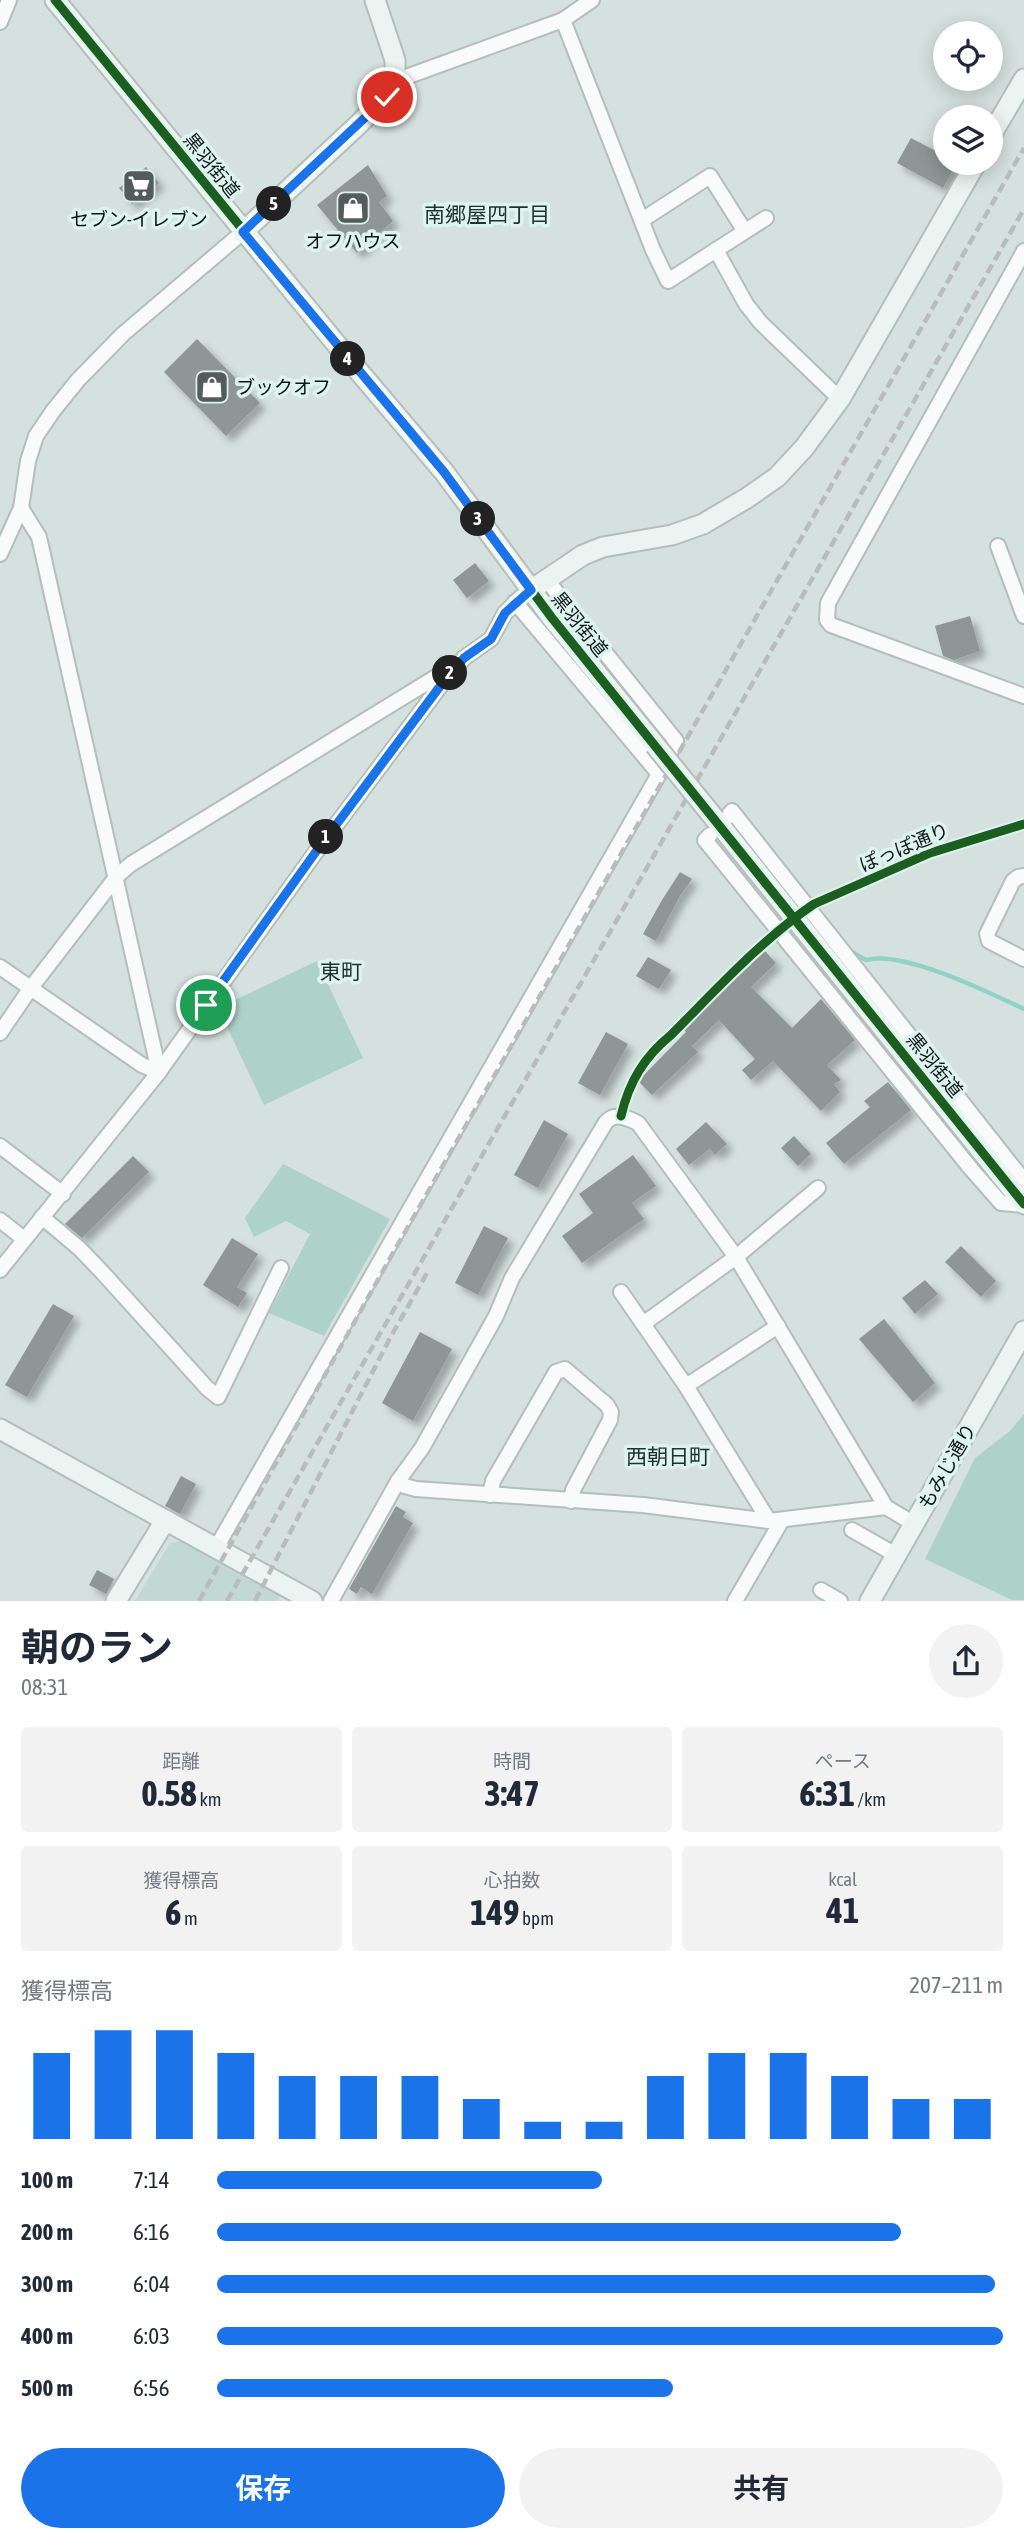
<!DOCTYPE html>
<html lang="ja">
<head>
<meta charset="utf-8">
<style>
	:root { --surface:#fff; --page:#f2f2f3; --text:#1f2937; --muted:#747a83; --accent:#1a73e8 }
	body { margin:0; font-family:"Asap Condensed","Noto Sans JP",sans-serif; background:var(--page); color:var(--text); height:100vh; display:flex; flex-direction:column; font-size:26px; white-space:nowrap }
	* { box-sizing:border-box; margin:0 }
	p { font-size:23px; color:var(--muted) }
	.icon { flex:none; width:38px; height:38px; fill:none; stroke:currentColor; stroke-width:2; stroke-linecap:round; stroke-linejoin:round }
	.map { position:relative; height:1601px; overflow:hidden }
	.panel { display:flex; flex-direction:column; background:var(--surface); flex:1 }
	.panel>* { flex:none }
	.fabs { position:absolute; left:933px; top:21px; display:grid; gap:14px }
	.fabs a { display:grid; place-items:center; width:70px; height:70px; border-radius:50%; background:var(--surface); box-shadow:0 4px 18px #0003; font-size:35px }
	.pin { position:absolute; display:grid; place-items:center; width:60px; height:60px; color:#fff; margin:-30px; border:4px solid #fff; border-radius:50%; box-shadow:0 2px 7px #0007 }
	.km { position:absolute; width:35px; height:35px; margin:-18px; border-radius:50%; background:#222; color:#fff; font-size:19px; line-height:35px; text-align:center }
	.round { display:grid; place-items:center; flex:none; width:74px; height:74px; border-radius:37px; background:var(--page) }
	.overview { display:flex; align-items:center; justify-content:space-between; height:119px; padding:0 21px }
	h1 { font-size:38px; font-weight:700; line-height:52px }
	.figures { display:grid; grid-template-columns:repeat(3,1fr); gap:10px; height:119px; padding:7px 21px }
	.figures div { display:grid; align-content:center; border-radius:7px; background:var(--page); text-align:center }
	.figures b { font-size:35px; font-weight:700 }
	.figures small { font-size:19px; font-weight:400 }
	.figures p { font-size:19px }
	.chart { height:196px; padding:14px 21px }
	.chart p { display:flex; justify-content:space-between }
	.chart svg { width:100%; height:126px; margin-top:7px; stroke:var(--accent); stroke-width:6 }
	.primary-button { display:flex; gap:14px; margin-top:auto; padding:14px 21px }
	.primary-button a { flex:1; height:80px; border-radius:42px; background:var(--accent); color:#fff; font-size:28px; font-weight:700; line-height:80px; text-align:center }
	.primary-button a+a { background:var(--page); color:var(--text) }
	ul { padding:0 21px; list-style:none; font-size:23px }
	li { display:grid; grid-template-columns:112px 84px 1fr; align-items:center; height:52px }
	li i { height:18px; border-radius:9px; background:var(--accent) }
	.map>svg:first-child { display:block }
	.built { fill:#c1d8d3 }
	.green { fill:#aed1c9 }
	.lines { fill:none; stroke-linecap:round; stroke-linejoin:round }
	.stream { stroke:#90d2c3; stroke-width:4.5 }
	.building { fill:#8e9795; filter:url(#shadow) }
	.street-casing { stroke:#b4bebb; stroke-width:18 }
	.secondary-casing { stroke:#b4bebb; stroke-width:23 }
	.street { stroke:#f9fafa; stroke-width:14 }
	.secondary { stroke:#ecf4f2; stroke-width:19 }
	.rail { stroke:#babcbc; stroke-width:4.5; stroke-dasharray:10 5; stroke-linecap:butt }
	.secondary-bridge-casing { stroke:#b4bebb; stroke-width:23; stroke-linecap:butt }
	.secondary-bridge { stroke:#ecf4f2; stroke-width:19 }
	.cycleway-casing { stroke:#ddf3ed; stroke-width:13 }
	.cycleway { stroke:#1b5e20; stroke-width:9 }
	.route-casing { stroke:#fff; stroke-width:14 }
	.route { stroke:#1a73e8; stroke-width:9 }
	.labels { text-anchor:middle; stroke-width:7; stroke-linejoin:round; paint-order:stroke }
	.street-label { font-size:19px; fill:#0d1513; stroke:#ddf3ed }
	.poi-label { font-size:19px; fill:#0d1513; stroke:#ddf3ed }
	.neighbourhood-label { font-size:21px; fill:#20322e; stroke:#ddf3ed }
</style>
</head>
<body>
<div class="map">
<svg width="1024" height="1601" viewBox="0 0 1024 1601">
	<defs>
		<filter id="shadow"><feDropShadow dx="6" dy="6" stdDeviation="3.5" flood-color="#0004"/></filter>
	</defs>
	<rect width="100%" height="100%" fill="#d5e1de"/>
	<path class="built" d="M 187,1540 L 280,1596 L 278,1601 L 135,1601 L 170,1543 Z"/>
	<g class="green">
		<path d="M 317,961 L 363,1058 L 264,1105 L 218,1008 Z"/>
		<path d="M 283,1164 L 390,1219 L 324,1336 L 269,1313 L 310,1234 L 286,1221 L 254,1237 L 245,1218 Z"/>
		<path d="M 1024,1414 L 1024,1600 L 1012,1600 L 925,1559 L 975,1458 L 1010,1431 Z"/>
	</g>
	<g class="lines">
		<path class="stream" d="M 850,951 L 866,960 C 903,950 988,992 1024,1009"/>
	</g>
	<g class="building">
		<path d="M 911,138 L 945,156 L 945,163 L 957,163 L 943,188 L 897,163 Z"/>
		<path d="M 368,165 L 387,196 L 379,202 L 393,221 L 357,253 L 317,205 Z"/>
		<path d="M 146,167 L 159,183 L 132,204 L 119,188 Z"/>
		<path d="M 197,339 L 260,403 L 226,436 L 164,372 Z"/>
		<path d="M 475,563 L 489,581 L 467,598 L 453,580 Z"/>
		<path d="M 970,616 L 980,651 L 954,660 L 943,656 L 935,626 Z"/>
		<path d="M 680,872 L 692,879 L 680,896 L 656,941 L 643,934 L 662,900 Z"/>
		<path d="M 765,951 L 776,963 L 751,987 L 792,1028 L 821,999 L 855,1040 L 827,1065 L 841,1080 L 834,1084 L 840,1092 L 821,1111 L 773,1061 L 751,1080 L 742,1070 L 755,1059 L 719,1020 L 692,1046 L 698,1052 L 652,1095 L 638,1081 L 686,1032 L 684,1030 L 714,999 Z"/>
		<path d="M 648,957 L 671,970 L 659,989 L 636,976 Z"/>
		<path d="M 606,1032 L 628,1044 L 600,1095 L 578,1083 Z"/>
		<path d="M 888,1082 L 911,1110 L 844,1164 L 826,1143 L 870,1107 L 864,1101 Z"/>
		<path d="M 544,1120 L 568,1134 L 538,1188 L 514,1175 Z"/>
		<path d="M 706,1122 L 727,1144 L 715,1155 L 710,1149 L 689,1165 L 676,1149 Z"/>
		<path d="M 794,1136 L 811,1154 L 798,1166 L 781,1148 Z"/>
		<path d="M 633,1155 L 656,1186 L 632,1203 L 644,1219 L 582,1263 L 562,1236 L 593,1213 L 579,1194 Z"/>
		<path d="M 133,1156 L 149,1172 L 82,1238 L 65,1224 Z"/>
		<path d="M 484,1226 L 508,1238 L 478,1295 L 455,1283 Z"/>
		<path d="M 232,1238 L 258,1254 L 237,1287 L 247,1293 L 238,1307 L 203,1285 Z"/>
		<path d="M 961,1246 L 996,1281 L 981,1297 L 945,1262 Z"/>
		<path d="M 925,1280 L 938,1294 L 915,1314 L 902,1298 Z"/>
		<path d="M 53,1304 L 74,1316 L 27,1397 L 5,1385 Z"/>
		<path d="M 884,1319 L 935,1383 L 913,1402 L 859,1339 Z"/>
		<path d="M 420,1332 L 452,1349 L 413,1421 L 382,1403 Z"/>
		<path d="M 181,1476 L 196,1484 L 180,1514 L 165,1506 Z"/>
		<path d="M 396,1506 L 406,1512 L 403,1517 L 413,1523 L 372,1594 L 361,1587 L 357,1594 L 349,1589 Z"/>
		<path d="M 97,1570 L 114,1579 L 106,1594 L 89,1585 Z"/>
	</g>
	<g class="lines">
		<defs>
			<g id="street">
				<path d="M 563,20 L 653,250 L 668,281 L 716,250 L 746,304 L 760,322 L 840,399"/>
				<path d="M 0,22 L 9,0"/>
				<path d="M 395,81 L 563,20 L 592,0"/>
				<path d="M 642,220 L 710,176 L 744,230"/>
				<path d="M 716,250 L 766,218"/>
				<path d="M 1024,251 L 828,603 L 827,620 L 831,625 L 1024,696"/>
				<path d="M 21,508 L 39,537 L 159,1072"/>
				<path d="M 998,546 L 1024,616"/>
				<path d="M 0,554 L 21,508 L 28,461 L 36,436 L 53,411 L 78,380 L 123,334 L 243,232"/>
				<path d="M 546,579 L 676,741 L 664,764"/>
				<path d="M 726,818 L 732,811 L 1021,1177 L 1024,1199"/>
				<path d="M 710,835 L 705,840 L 972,1170 L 1001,1203 L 1024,1205"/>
				<path d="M 1024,876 L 1018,877 L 1013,881 L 987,934 L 989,941 L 1024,959"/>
				<path d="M 0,967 L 142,1065 L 159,1072"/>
				<path d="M 0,1033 L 30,989 L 117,876 L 131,864 L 436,677 L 449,671"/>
				<path d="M 0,1146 L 63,1194"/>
				<path d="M 42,1217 L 80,1249 L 102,1272 L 207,1388 L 218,1397 L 281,1268"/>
				<path d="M 0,1220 L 24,1239"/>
				<path d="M 0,1270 L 159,1072 L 315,853 L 444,681 L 464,658 L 491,639 L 505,613 L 521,597"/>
				<path d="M 621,1292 L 686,1386 L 769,1521"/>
				<path d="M 643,1324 L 736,1257 L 818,1188"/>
				<path d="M 686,1386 L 778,1326"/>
				<path d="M 398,1481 L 405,1486 L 416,1489 L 643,1505 L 769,1521 L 886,1507"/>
				<path d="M 490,1495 L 493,1481 L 556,1372 L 565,1369 L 607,1405 L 611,1412 L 610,1420 L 573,1490 L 571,1501"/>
				<path d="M 852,1530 L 896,1555"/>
				<path d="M 216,1548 L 659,774 L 515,602"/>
				<path d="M 821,1590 L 840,1601"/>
				<path d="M 331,1601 L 398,1481 L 422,1448 L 496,1316 L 512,1278 L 606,1122 C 616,1112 627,1118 638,1123 L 736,1257 L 886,1507 L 914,1524"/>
				<path d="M 735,1601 L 782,1520"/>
			</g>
			<g id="secondary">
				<path d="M 55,0 L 351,362 L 444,472 L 552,618 L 655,745"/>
				<path d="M 990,137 L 1024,79"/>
				<path d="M 243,232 L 360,123 L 391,91 L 395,81 L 395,60 L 375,0"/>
				<path d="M 531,590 L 583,555 L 603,547 L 672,535 L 703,524 L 747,498 L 777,477 L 804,448 L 840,399 L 976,163"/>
				<path d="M 715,819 L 1024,1204"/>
				<path d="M 0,1429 L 312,1601"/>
				<path d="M 116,1601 L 160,1529 L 167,1521"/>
				<path d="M 870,1601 L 1024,1331"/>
			</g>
		</defs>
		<use href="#street" class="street-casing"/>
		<use href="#secondary" class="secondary-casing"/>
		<use href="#street" class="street"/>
		<use href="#secondary" class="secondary"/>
		<g class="rail">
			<path d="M 199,1601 L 389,1260 L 1024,148"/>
			<path d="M 227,1601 L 1024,209"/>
			<path d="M 255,1601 L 390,1338 L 427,1273"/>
		</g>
		<defs>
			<path id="secondary-bridge" d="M 655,745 L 715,819"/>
		</defs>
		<use href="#secondary-bridge" class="secondary-bridge-casing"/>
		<use href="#secondary-bridge" class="secondary-bridge"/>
		<defs>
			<g id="cycleway">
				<path d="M 55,0 L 351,362 L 444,472 L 552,618 L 1024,1204"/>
				<path d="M 621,1116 C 629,1082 644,1057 671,1035 C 717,989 760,941 814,904 L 930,853 L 1024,824"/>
			</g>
		</defs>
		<use href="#cycleway" class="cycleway-casing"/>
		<use href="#cycleway" class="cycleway"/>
	</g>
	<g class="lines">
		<defs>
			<path id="route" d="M 206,1005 L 315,853 L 444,681 L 464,658 L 491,639 L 505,613 L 531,590 L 444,472 L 243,232 L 387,97"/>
		</defs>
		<use href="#route" class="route-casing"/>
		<use href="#route" class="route"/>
	</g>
	<defs>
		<symbol id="supermarket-square" viewBox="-11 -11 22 22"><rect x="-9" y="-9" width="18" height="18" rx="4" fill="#535c5a" stroke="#ddf3ed"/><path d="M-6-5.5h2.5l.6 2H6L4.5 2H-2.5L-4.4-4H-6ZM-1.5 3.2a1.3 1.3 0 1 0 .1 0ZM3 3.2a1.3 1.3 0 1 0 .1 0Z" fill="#fff"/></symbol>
		<symbol id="shop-square" viewBox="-11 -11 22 22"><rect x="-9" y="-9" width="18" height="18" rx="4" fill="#535c5a" stroke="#ddf3ed"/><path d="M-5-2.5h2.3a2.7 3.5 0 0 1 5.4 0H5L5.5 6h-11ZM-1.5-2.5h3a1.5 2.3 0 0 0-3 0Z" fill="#fff"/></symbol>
	</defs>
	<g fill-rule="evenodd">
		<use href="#supermarket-square" x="120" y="167" width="38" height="38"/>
		<use href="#shop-square" x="334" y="189" width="38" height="38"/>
		<use href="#shop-square" x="193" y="368" width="38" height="38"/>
	</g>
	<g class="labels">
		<g class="street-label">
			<text transform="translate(212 165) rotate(51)" y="7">黒羽街道</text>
			<text transform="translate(580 624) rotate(51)" y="7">黒羽街道</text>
			<text transform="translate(904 847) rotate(-23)" y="7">ぽっぽ通り</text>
			<text transform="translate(935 1065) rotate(51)" y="7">黒羽街道</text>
			<text transform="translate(947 1466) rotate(-60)" y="7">もみじ通り</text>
		</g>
		<g class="poi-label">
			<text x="139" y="226">セブン-イレブン</text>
			<text x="353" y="248">オフハウス</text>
			<text x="236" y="394" text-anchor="start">ブックオフ</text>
		</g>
		<g class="neighbourhood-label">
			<text x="487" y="222">南郷屋四丁目</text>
			<text x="341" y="979">東町</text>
			<text x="668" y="1464">西朝日町</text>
		</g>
	</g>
</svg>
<div class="fabs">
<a><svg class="icon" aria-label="locate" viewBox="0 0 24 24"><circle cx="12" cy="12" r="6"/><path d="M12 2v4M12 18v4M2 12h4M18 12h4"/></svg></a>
<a><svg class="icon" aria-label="layers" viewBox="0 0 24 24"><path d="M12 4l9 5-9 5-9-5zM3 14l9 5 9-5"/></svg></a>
</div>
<div class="pin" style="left:206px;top:1005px;background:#1e9e55"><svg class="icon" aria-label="arrive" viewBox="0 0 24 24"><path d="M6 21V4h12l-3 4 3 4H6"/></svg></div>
<div class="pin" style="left:387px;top:97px;background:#d93025"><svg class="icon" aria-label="check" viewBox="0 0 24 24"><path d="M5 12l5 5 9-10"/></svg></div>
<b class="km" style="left:326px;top:837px">1</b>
<b class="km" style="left:450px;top:673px">2</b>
<b class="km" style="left:478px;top:519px">3</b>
<b class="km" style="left:348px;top:359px">4</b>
<b class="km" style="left:274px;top:204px">5</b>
</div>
<section class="panel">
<div class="overview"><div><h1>朝のラン</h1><p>08:31</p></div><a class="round"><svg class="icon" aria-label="share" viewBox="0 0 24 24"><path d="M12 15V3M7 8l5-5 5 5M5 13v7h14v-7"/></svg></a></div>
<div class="figures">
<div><p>距離</p><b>0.58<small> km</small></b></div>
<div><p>時間</p><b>3:47</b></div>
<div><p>ペース</p><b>6:31<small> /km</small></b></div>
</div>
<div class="figures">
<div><p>獲得標高</p><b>6<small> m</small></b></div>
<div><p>心拍数</p><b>149<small> bpm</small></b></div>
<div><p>kcal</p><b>41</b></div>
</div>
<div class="chart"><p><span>獲得標高</span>207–211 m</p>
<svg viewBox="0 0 160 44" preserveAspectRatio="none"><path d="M5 44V14M15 44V6M25 44V6M35 44V14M45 44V22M55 44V22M65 44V22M75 44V30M85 44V38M95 44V38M105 44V22M115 44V14M125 44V14M135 44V22M145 44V30M155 44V30"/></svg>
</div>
<ul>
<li><b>100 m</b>7:14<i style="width:49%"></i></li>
<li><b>200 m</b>6:16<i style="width:87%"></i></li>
<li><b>300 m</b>6:04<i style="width:99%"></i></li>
<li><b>400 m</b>6:03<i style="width:100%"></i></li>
<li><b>500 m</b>6:56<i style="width:58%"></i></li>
</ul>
<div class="primary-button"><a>保存</a><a>共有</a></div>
</section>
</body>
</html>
